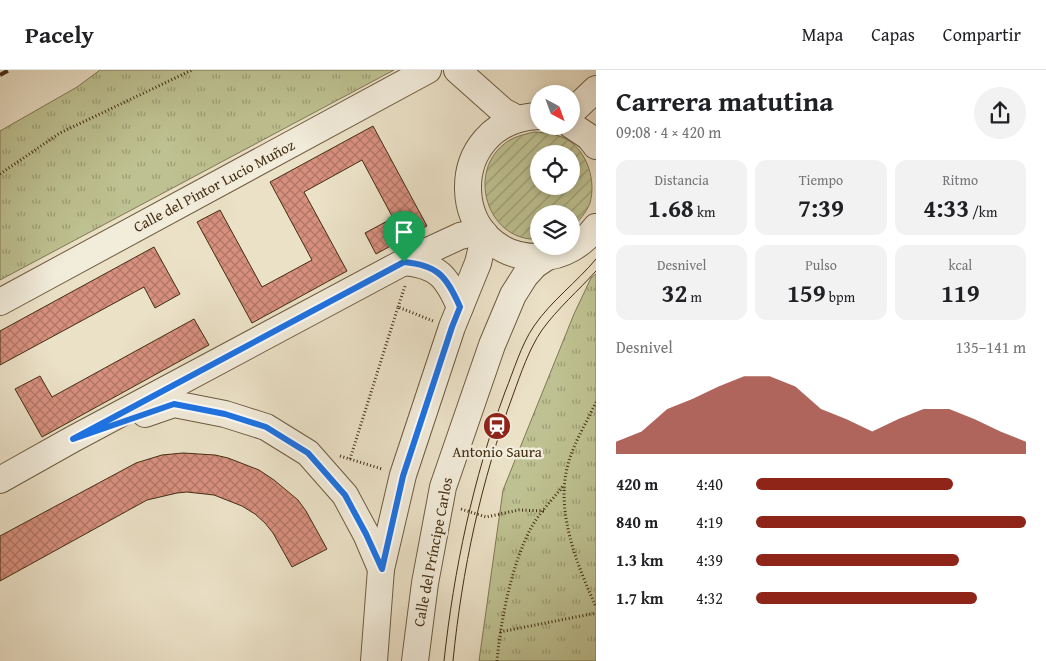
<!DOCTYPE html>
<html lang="es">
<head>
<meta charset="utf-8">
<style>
	:root { --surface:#fff; --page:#f2f2f2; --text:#202124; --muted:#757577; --line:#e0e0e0; --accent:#8f2418 }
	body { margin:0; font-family:"Gentium Book Plus",serif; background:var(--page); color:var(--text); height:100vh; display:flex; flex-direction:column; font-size:19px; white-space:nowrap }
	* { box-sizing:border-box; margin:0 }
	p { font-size:16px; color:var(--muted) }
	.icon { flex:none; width:28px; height:28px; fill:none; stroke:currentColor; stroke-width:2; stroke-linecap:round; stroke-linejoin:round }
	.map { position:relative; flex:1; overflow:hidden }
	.sheet { display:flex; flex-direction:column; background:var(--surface); width:450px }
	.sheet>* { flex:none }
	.needle { width:32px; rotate:139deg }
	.tools { position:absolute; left:530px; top:15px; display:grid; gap:10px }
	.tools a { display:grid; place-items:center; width:50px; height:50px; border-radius:50%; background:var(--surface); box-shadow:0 2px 8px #0003; font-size:25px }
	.pin { position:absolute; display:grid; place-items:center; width:42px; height:42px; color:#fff; margin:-51px -21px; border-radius:50% 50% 50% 0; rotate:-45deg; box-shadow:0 0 5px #0007 }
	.pin .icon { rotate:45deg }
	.round { display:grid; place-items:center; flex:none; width:52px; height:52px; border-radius:26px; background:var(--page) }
	.summary { display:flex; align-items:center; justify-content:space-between; height:85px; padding:0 20px }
	h1 { font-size:28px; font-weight:700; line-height:38px }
	.stats { display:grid; grid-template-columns:repeat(3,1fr); gap:8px; height:85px; padding:5px 20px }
	.stats div { display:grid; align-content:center; border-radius:12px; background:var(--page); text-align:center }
	.stats b { font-size:25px; font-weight:700 }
	.stats small { font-size:14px; font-weight:400 }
	.stats p { font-size:14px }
	.chart { height:140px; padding:10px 20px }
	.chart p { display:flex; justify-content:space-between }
	.chart svg { width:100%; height:90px; margin-top:5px; fill:var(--accent); opacity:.7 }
	ul { padding:0 20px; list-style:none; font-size:16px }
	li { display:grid; grid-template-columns:80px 60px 1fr; align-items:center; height:38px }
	li i { height:12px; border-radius:6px; background:var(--accent) }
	header { display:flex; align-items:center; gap:30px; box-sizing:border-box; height:70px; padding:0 25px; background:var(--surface); border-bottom:1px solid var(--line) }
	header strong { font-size:24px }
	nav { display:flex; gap:28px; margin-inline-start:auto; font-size:18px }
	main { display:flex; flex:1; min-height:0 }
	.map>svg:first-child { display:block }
	.park { fill:url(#park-tufts); stroke:#807852 }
	.garden { fill:url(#garden-furrows); stroke:#807852; fill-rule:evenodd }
	.building { fill:url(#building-cross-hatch); stroke:#432e12 }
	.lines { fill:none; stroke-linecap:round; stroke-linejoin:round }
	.minor-casing { stroke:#6d5b3f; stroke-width:28 }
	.path { stroke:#432e12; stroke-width:3; stroke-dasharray:1 2.5; stroke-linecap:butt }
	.minor { stroke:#f2ecdb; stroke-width:26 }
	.tram { stroke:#432e12; stroke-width:1 }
	.rail { stroke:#432e12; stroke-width:4; stroke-dasharray:9 9; stroke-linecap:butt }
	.route-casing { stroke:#fff; stroke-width:10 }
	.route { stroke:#1a73e8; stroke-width:6 }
	.labels { text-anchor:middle; stroke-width:5; stroke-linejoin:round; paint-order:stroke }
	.street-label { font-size:15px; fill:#432e12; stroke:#f2ecdb }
	.poi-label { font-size:15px; fill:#432e12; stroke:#f2ecdb }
</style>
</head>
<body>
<header>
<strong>Pacely</strong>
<nav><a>Mapa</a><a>Capas</a><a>Compartir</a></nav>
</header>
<main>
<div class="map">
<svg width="596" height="591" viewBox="0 0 596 591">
	<defs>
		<pattern id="park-tufts" width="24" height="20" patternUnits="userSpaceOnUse" patternTransform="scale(1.25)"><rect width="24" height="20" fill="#bec191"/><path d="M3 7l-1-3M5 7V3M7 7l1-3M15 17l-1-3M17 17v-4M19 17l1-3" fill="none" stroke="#9c9d75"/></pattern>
		<pattern id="garden-furrows" width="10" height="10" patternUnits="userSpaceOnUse" patternTransform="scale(1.25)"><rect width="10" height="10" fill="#bec191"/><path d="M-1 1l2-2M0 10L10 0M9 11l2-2" fill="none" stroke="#9c9d75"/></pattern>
		<pattern id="building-cross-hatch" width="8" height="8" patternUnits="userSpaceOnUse" patternTransform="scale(1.25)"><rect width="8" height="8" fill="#d78f7e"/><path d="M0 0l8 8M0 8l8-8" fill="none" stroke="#b07566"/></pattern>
	</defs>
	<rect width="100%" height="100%" fill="#ebe1c7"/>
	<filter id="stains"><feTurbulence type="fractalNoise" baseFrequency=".004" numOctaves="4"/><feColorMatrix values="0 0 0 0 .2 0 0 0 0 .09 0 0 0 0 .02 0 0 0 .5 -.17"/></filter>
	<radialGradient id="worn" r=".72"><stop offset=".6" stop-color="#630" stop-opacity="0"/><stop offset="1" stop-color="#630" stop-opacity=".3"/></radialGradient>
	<g class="park">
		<path d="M 100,0 L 394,0 L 0,210 L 0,61 L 77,17 Z"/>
		<path d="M 596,204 L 596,591 L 479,591 L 503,420 L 574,244 L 591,208 Z"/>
	</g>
	<path class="garden" d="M 534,62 C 546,63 558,64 568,70 C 588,83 596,111 590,133 C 586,143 579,151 571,158 L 571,144 L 539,144 L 539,169 C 490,173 466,106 503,75 C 512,67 522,65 534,62 ZM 539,84 L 571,84 L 571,116 L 539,116 Z"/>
	<g class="building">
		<path d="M 373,56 L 427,156 L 376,184 L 365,163 L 393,148 L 362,90 L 304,122 L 347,201 L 252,253 L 197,152 L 220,140 L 262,217 L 312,190 L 270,112 Z"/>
		<path d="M 154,177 L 180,224 L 155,238 L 144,217 L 0,295 L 0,261 Z"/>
		<path d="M 194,249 L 209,275 L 42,367 L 15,319 L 40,306 L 52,327 Z"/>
		<path d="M 183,383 L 215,385 L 228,388 L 259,400 L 274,410 L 298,430 L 306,441 L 327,479 L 292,497 L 273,463 L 265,453 L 255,444 L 242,436 L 214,425 L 187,422 L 177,423 L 147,430 L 0,511 L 0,466 L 136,393 L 162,385 Z"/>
	</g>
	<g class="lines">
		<defs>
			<g id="minor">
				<path d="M 457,0 L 503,41 L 518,49"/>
				<path d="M 571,40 L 576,38 L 596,19"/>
				<path d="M 539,46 C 442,50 446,190 541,187 C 563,187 583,174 596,157"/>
				<path d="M 571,55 L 589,67 L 596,76"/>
				<path d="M 404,192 C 438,195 447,207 460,237"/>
				<path d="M 0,232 L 428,0"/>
				<path d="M 145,344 L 174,334 L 225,344 L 266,357 L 308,383 L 345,425 L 366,464 L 381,499"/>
				<path d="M 0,410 L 73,369 L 404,192 L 460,166 L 482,161"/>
				<path d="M 374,591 L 381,499 L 403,405 L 452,257 L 478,193 L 485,164"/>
				<path d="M 415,591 L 425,513 L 443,417 L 492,275 L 513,225 L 525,206 L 535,195 L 547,187"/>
			</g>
		</defs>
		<use href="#minor" class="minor-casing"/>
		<g class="path">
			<path d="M 0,104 L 60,63 L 192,0"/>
			<path d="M 398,237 L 405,216"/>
			<path d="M 596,332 C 587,352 574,372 568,394 C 555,442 577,494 596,537"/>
			<path d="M 340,386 L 382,399"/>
			<path d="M 350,389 L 398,237 L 433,251"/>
			<path d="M 461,439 L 486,447 L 519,440 L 544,441"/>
			<path d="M 500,562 L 596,543"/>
			<path d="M 497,591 C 501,549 511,496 531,458 C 539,443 553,429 564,415"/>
		</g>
		<use href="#minor" class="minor"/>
		<g class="tram">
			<path d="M 444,591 C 454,499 473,409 505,322 C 514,300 521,275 534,256 C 551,231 577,212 596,189"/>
			<path d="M 453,591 C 462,500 481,411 513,325 C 521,303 529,279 542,260 C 558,238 578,221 596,201"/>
		</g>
		<path class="rail" d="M 0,5 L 9,0"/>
	</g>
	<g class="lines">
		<defs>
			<path id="route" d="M 404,192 C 438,195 447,207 460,237 L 452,257 L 403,406 L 382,499 L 366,464 L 345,425 L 308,383 L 266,357 L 225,344 L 174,334 L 73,369 Z"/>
		</defs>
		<use href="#route" class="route-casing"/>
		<use href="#route" class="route"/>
	</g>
	<defs>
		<symbol id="station-disc" viewBox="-11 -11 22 22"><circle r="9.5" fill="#8f2418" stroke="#f2ecdb"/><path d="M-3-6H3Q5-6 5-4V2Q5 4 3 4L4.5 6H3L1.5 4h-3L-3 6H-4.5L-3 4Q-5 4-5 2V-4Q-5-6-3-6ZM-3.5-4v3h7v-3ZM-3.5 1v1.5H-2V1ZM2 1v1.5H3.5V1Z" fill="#fff"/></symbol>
	</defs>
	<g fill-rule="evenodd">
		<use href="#station-disc" x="481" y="340" width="32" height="32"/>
	</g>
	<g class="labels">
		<g class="street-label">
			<text transform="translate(214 116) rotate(-28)" y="5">Calle del Pintor Lucio Muñoz</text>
			<text transform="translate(433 482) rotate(-79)" y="5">Calle del Príncipe Carlos</text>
		</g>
		<g class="poi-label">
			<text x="497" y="387">Antonio Saura</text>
		</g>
	</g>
	<rect width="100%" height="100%" filter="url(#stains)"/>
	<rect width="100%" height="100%" fill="url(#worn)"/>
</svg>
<div class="tools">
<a><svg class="needle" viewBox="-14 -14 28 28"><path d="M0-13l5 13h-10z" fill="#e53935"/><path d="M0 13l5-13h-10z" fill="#757577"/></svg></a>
<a><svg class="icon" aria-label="locate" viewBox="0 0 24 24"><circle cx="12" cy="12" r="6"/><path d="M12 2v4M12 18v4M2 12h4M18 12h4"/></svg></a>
<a><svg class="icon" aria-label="layers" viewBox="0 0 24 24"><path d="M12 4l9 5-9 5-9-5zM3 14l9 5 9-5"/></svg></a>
</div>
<div class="pin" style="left:404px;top:192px;background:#1e9e55"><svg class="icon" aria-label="arrive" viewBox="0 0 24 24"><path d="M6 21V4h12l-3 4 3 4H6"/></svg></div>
</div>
<section class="sheet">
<div class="summary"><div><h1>Carrera matutina</h1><p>09:08 · 4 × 420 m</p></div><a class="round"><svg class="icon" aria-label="share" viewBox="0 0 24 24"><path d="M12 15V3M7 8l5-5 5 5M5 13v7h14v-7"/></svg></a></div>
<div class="stats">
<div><p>Distancia</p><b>1.68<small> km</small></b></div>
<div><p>Tiempo</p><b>7:39</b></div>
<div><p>Ritmo</p><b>4:33<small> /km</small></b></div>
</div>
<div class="stats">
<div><p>Desnivel</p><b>32<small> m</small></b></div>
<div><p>Pulso</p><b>159<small> bpm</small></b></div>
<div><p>kcal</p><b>119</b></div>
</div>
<div class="chart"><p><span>Desnivel</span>135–141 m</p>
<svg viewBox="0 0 160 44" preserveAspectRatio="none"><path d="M0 44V38L10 33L20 22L30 17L40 11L50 6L60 6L70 11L80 22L90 27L100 33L110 27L120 22L130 22L140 27L150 33L160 38V44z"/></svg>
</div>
<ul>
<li><b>420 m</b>4:40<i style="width:73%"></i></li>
<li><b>840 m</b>4:19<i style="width:100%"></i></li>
<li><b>1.3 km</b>4:39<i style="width:75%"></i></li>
<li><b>1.7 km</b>4:32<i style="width:82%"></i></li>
</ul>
</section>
</main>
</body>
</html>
